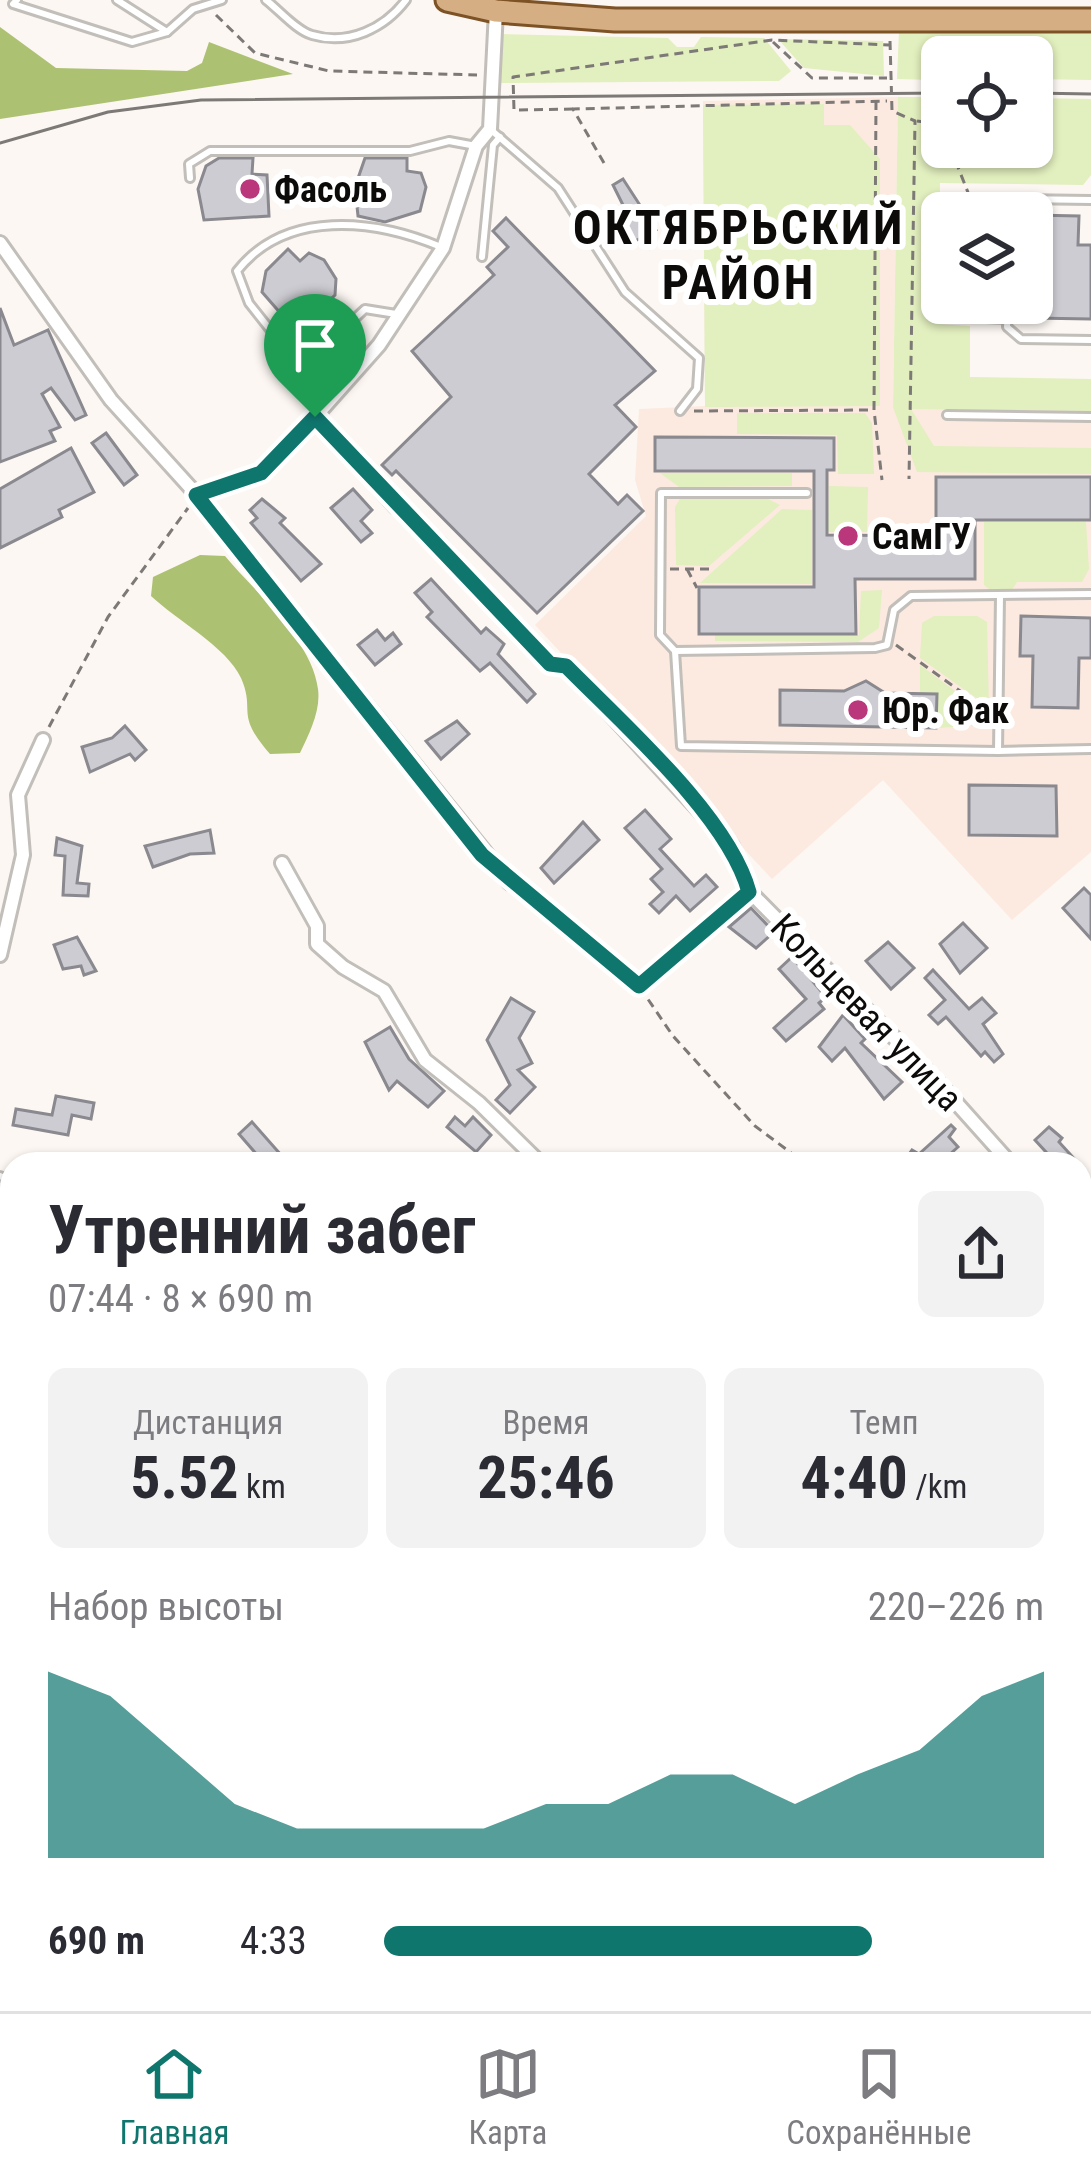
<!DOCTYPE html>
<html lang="ru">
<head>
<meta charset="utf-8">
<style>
	:root { --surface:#fff; --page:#f2f2f3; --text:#2b2b33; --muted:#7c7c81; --line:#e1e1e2; --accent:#0f766e }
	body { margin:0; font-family:"Roboto Condensed",sans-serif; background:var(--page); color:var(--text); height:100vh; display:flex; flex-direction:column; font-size:45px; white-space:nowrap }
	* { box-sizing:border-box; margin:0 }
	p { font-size:39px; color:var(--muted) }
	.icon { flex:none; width:66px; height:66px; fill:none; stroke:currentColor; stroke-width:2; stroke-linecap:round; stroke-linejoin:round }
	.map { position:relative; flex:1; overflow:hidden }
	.sheet { position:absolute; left:0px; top:1152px; width:1092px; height:861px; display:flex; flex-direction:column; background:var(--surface); border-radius:36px 36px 0 0; box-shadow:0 3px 9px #0004 }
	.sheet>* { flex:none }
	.tools { position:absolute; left:921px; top:36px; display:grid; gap:24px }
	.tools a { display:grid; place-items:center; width:132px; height:132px; border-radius:18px; background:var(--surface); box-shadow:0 3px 9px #0004; font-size:60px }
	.pin { position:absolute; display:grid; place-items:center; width:102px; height:102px; color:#fff; margin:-123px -51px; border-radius:50% 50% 50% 0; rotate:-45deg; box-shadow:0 0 12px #0007 }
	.pin .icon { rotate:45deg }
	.round { display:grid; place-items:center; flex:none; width:126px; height:126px; border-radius:18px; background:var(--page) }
	.summary { display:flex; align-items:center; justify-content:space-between; height:204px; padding:0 48px }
	h1 { font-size:66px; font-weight:700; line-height:90px }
	.metrics { display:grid; grid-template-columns:repeat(3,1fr); gap:18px; height:204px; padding:12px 48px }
	.metrics div { display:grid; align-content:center; border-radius:18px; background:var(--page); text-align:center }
	.metrics b { font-size:60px; font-weight:700 }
	.metrics small { font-size:33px; font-weight:400 }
	.metrics p { font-size:33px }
	.chart { height:336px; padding:24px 48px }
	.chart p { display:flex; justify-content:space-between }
	.chart svg { width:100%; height:216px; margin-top:12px; fill:var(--accent); opacity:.7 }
	ul { padding:0 48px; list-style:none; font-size:39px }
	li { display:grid; grid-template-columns:192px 144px 1fr; align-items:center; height:90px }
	li i { height:30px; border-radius:15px; background:var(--accent) }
	.menu { display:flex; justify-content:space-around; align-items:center; height:168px; border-top:3px solid var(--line); background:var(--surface); font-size:33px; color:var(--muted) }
	.menu a { display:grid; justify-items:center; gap:6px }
	.menu .current { color:var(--accent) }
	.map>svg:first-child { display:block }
	.education { fill:#fceae0 }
	.green { fill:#e2efbe }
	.forest { fill:#adc173 }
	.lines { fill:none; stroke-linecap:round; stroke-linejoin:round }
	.stream { stroke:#74e6e8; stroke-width:4.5 }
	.building { fill:#cdccd2; stroke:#8a898f; stroke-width:3 }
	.lane-casing { stroke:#c2beb9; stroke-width:12 }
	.street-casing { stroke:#c2beb9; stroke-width:18 }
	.primary-casing { stroke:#7d5224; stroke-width:27 }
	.path { stroke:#7d7977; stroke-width:3; stroke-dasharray:9 6; stroke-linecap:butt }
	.lane { stroke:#fff; stroke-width:6 }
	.street { stroke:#fff; stroke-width:12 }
	.primary { stroke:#d5ae84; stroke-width:21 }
	.tram { stroke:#7c7976; stroke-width:3 }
	.route-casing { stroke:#fff; stroke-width:24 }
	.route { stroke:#0f766e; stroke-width:15 }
	.poi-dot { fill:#bb377c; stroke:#fff; stroke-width:4.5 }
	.labels { text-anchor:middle; stroke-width:12; stroke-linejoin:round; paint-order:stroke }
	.poi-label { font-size:36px; font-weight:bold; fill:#0d0b0a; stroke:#fff; text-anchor:start }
	.street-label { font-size:36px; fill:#0d0b0a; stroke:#fff }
	.district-label { font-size:48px; font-weight:bold; letter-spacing:3px; fill:#0d0b0a; stroke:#fff }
</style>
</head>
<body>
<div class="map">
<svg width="1091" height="2011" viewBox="0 0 1091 2011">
	<rect width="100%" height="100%" fill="#fcf7f2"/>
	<path class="education" d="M 898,97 L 893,407 L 1091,411 L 1091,852 L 1012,920 L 883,780 L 772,879 L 535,625 L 646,516 L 635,480 L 639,409 L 705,406 L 703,101 Z"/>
	<g class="green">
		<path d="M 899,31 L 1091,34 L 1091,80 L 1032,79 L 1032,57 L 942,57 L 932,68 L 931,80 L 897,79 Z"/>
		<path d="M 500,34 L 668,38 L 677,47 L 694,47 L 701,37 L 764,38 L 791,71 L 779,81 L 500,83 Z"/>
		<path d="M 778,39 L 883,41 L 884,76 L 804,68 Z"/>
		<path d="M 898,97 L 942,97 L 942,147 L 1032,147 L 1032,98 L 1091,99 L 1091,175 L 1083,185 L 940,183 L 938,324 L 970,326 L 970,377 L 1091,379 L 1091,411 L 911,409 L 934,446 L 1091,448 L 1091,474 L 917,472 L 893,407 Z"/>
		<path d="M 824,104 L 824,125 L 850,125 L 880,159 L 880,406 L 705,407 L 703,105 Z"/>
		<path d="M 737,413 L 865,413 L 872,423 L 874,474 L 838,474 L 837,435 L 737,434 Z"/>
		<path d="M 660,473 L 792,473 L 792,486 L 679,487 Z"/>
		<path d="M 829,486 L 868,487 L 867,532 L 828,532 Z"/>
		<path d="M 764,497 L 780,505 L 709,566 L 676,565 L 675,507 L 680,499 Z"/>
		<path d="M 782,509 L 812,510 L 812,584 L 700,583 Z"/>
		<path d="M 984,522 L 1086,522 L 1089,569 L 1082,582 L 1017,582 L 1012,590 L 990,590 L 984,585 Z"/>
		<path d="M 882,590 L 879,628 L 858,642 L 715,641 L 715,635 L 859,635 L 861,591 Z"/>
		<path d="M 934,616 L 977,616 L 987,622 L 989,707 L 920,658 L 922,623 Z"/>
		<path d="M 920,665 L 986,714 L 984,725 L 937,728 L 938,694 L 920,693 Z"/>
		<path d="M 0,1220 L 12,1222 L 12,2001 L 970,2001 L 971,2011 L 0,2011 Z"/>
	</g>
	<g class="forest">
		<path d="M 0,27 L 56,68 L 187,71 L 202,63 L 209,42 L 293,74 L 0,119 Z"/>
		<path d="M 200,555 L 225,556 C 255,592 312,640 318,689 C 321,711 309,734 300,753 L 270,754 C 234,713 256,712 241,678 C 227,647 175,619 151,596 L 153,577 Z"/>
	</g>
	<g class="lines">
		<path class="stream" d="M 601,2011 L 612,2001"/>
	</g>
	<g class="building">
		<path d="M 219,158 L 253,158 L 252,174 L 267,175 L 269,216 L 204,220 L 198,189 L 206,166 Z"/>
		<path d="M 365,158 L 407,158 L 407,171 L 421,173 L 426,187 L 420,211 L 385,222 L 358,216 L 355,187 Z"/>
		<path d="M 623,179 L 656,230 L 648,235 L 648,247 L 639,239 L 633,242 L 616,209 L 623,205 L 613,185 Z"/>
		<path d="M 1032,215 L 1079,216 L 1078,245 L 1091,245 L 1091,319 L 1033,318 Z"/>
		<path d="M 506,218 L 655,371 L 615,405 L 636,427 L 589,474 L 618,504 L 627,495 L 643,511 L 537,613 L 396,471 L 392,475 L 382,465 L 451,397 L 412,351 L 494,275 L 487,267 L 508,247 L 493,231 Z"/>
		<path d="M 288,249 L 300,261 L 309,253 L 324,260 L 336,279 L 335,295 L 296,331 L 262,292 L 266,271 Z"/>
		<path d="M 0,308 L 14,345 L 48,330 L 86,415 L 75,420 L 51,388 L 42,394 L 60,427 L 50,431 L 55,441 L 0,462 Z"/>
		<path d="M 106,433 L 137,475 L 124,485 L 92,443 Z"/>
		<path d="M 655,437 L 834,438 L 834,470 L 827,470 L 827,535 L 936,536 L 936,477 L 1091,477 L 1091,520 L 975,520 L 975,579 L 855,579 L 856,634 L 699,634 L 699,587 L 814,587 L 814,471 L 655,471 Z"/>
		<path d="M 71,448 L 94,492 L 59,510 L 62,517 L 0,548 L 0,489 Z"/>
		<path d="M 353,489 L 372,510 L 361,521 L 372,533 L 361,542 L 331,508 Z"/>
		<path d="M 262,499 L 285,518 L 280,523 L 321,564 L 301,581 L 251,523 L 257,518 L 250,510 Z"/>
		<path d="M 431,579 L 481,633 L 486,628 L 504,644 L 498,654 L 535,694 L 527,702 L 490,663 L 480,671 L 427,617 L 432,612 L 415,593 Z"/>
		<path d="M 1021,616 L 1091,618 L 1091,658 L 1079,658 L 1078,708 L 1032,707 L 1033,656 L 1020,656 Z"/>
		<path d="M 377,630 L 385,640 L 393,633 L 401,644 L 375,665 L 358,645 Z"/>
		<path d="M 866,681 L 885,693 L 937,694 L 936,728 L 780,725 L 780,690 L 844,691 Z"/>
		<path d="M 457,721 L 469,734 L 441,759 L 426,741 Z"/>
		<path d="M 125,726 L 146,750 L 135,760 L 130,754 L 90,772 L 82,747 L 112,738 Z"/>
		<path d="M 969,785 L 1056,786 L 1057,836 L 969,835 Z"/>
		<path d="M 645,810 L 671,839 L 660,849 L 694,886 L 706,875 L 717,887 L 690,911 L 676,896 L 659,913 L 650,904 L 663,892 L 651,879 L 662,869 L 625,828 Z"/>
		<path d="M 583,822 L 599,840 L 554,883 L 541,868 Z"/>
		<path d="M 210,830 L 214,853 L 190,854 L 153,867 L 145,846 Z"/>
		<path d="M 57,838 L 82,846 L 77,883 L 89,884 L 88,896 L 63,895 L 65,856 L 55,855 Z"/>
		<path d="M 1084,888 L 1091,895 L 1091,939 L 1063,908 Z"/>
		<path d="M 751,908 L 774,932 L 756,948 L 729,927 Z"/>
		<path d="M 963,923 L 987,948 L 960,973 L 940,944 Z"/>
		<path d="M 77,937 L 96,971 L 84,975 L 81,966 L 63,969 L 54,945 Z"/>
		<path d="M 888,942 L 914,968 L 891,989 L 866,961 Z"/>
		<path d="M 792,957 L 826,997 L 819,1003 L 824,1009 L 786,1041 L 774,1028 L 806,999 L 779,969 Z"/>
		<path d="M 933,970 L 969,1009 L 982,998 L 996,1013 L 983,1024 L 1003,1054 L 994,1062 L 985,1052 L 981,1056 L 946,1017 L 938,1024 L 929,1015 L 945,1000 L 925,978 Z"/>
		<path d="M 511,998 L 534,1012 L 519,1038 L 532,1063 L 518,1070 L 535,1087 L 510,1113 L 496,1100 L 510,1085 L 487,1040 Z"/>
		<path d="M 843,1015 L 865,1039 L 861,1043 L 902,1082 L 884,1099 L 845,1048 L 832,1061 L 819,1047 Z"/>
		<path d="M 390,1027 L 409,1059 L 444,1091 L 428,1107 L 397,1081 L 389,1090 L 365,1042 Z"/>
		<path d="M 56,1096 L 94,1103 L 91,1119 L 72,1115 L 68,1135 L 13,1125 L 16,1109 L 52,1115 Z"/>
		<path d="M 455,1117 L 465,1126 L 473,1117 L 491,1135 L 476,1152 L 447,1127 Z"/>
		<path d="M 252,1122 L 289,1164 L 265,1164 L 239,1134 Z"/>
		<path d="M 951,1125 L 955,1129 L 949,1137 L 958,1147 L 940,1163 L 935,1157 L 932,1164 L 902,1164 L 912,1150 L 919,1154 Z"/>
		<path d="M 1049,1127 L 1062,1138 L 1059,1142 L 1079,1164 L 1057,1164 L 1035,1140 Z"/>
	</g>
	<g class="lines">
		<defs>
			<g id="lane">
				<path d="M 17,0 L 13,4 L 132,42 L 167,32 L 193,9 L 222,0"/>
				<path d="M 117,0 L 167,32"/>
				<path d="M 266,0 C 279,10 297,31 312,35 C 349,46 385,28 406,0"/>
				<path d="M 490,129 L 558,188 L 625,292 L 699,358 L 697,389 L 680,411"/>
				<path d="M 190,178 L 189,164 L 210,151 L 410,151 L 449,141 L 476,146"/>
				<path d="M 981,213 L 981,199"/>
				<path d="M 1009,213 L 1009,199 L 1091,200"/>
				<path d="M 482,257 L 493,145 L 500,137"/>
				<path d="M 979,303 L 986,318 L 1006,319"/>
				<path d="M 1008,303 L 1007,327 L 1021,339 L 1091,340"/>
				<path d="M 396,314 L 365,309 L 309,361 L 295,361 L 249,303 L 237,271 C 286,209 374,219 441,247"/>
				<path d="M 947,415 L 1091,417"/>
				<path d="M 807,493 L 661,493 L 660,635 L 675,651 L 681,746 L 998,751"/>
				<path d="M 1000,596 L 998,751 L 1091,749"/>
				<path d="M 675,651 L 875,648 L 887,645 L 894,610 L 911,596 L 1091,594"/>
				<path d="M 0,1176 L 12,1181"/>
			</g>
			<g id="street">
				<path d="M 0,243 L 111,400 L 197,495 L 510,883"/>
				<path d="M 197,495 L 261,473"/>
				<path d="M 396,507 L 315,417 L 379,345 L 443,248 L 476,146 L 490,129 L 496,11"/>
				<path d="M 439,543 L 550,664 L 566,666 L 732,846 L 749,891 L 935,1079 L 1011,1164"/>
				<path d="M 282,863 L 317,926 L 317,944 L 343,967 L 384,991 L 425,1060 L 479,1103 L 541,1164"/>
				<path d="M 0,955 L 23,855 L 18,795 L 43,740"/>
				<path d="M 663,966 L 749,891"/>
				<path d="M 1080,1241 L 1091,1254"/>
				<path d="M 1080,1595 L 1091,1603"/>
				<path d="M 1028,2011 L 1029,2001"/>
			</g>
			<path id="primary" d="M 447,0 L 496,11 L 615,20 L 1091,20"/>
		</defs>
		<use href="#lane" class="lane-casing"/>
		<use href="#street" class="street-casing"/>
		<use href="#primary" class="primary-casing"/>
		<g class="path">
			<path d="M 216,15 L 255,53 L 329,71 L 477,75"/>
			<path d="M 890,41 L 892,111 L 915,121 L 909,479"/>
			<path d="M 773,42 L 812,78 L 887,78"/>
			<path d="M 876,101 L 874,410 L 882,480"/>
			<path d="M 573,109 L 514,110 L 513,77 L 772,40 L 889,45"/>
			<path d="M 917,121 L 931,123 L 942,137"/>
			<path d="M 950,147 L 969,195"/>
			<path d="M 604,163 L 573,109 L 887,101"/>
			<path d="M 694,411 L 870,410"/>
			<path d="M 270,463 L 305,427"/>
			<path d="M 408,517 L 429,534"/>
			<path d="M 670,569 L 715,569"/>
			<path d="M 687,569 L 697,588"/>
			<path d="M 896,645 L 985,709"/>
			<path d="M 49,727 L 108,617 L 188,508"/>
			<path d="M 523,893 L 639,986 L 673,1036 L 755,1126 L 806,1164"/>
			<path d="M 0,1896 L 12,1898"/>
			<path d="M 275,2001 L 280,2011"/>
			<path d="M 131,2011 L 134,2001"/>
			<path d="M 330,2011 L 333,2001"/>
			<path d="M 423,2011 L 445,2001"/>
			<path d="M 736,2011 L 743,2001"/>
		</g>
		<use href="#lane" class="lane"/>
		<use href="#street" class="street"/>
		<use href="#primary" class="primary"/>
		<g class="tram">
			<path d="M 1032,93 L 1091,94"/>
			<path d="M 0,143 L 108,112 L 201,100 L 942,93"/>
		</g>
	</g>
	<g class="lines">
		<defs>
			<path id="route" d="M 315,417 L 550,664 L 566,666 C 622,723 729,817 749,892 L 639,986 L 482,855 L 196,495 L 261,473 Z"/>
		</defs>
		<use href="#route" class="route-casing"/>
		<use href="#route" class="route"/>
	</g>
	<g class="poi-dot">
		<circle cx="250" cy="189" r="12"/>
		<circle cx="848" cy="536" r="12"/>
		<circle cx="858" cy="710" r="12"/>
	</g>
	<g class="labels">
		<g class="poi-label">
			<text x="274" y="202">Фасоль</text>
			<text x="872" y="549">СамГУ</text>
			<text x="882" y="723">Юр. Фак</text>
		</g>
		<g class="street-label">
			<text transform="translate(867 1012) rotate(46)" y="13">Кольцевая улица</text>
		</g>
		<g class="district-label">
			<text x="739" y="244">ОКТЯБРЬСКИЙ<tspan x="739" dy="55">РАЙОН</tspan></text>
		</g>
	</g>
</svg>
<div class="tools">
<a><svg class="icon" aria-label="locate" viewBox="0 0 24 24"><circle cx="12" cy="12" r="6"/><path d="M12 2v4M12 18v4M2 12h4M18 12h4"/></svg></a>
<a><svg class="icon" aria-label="layers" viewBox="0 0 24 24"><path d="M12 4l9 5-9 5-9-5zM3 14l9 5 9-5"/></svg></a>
</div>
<div class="pin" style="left:315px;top:417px;background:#1e9e55"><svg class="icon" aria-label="arrive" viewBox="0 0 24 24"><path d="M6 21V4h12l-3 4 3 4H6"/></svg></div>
<section class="sheet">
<div class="summary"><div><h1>Утренний забег</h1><p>07:44 · 8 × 690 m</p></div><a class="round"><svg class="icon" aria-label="share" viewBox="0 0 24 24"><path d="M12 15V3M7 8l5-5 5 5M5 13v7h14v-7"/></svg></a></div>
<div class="metrics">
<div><p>Дистанция</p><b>5.52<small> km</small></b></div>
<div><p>Время</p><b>25:46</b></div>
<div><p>Темп</p><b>4:40<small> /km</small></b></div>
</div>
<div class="chart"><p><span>Набор высоты</span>220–226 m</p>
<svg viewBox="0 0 160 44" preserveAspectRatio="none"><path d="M0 44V6L10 11L20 22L30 33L40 38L50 38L60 38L70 38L80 33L90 33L100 27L110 27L120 33L130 27L140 22L150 11L160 6V44z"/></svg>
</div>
<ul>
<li><b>690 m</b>4:33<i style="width:74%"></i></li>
</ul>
</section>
</div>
<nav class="menu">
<a class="current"><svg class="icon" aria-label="home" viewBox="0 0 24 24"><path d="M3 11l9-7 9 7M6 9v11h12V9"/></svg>Главная</a>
<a><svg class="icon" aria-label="map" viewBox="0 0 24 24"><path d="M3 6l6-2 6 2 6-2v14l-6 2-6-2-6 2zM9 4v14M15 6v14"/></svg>Карта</a>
<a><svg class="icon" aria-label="saved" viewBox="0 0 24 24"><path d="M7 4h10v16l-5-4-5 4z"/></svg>Сохранённые</a>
</nav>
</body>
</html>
